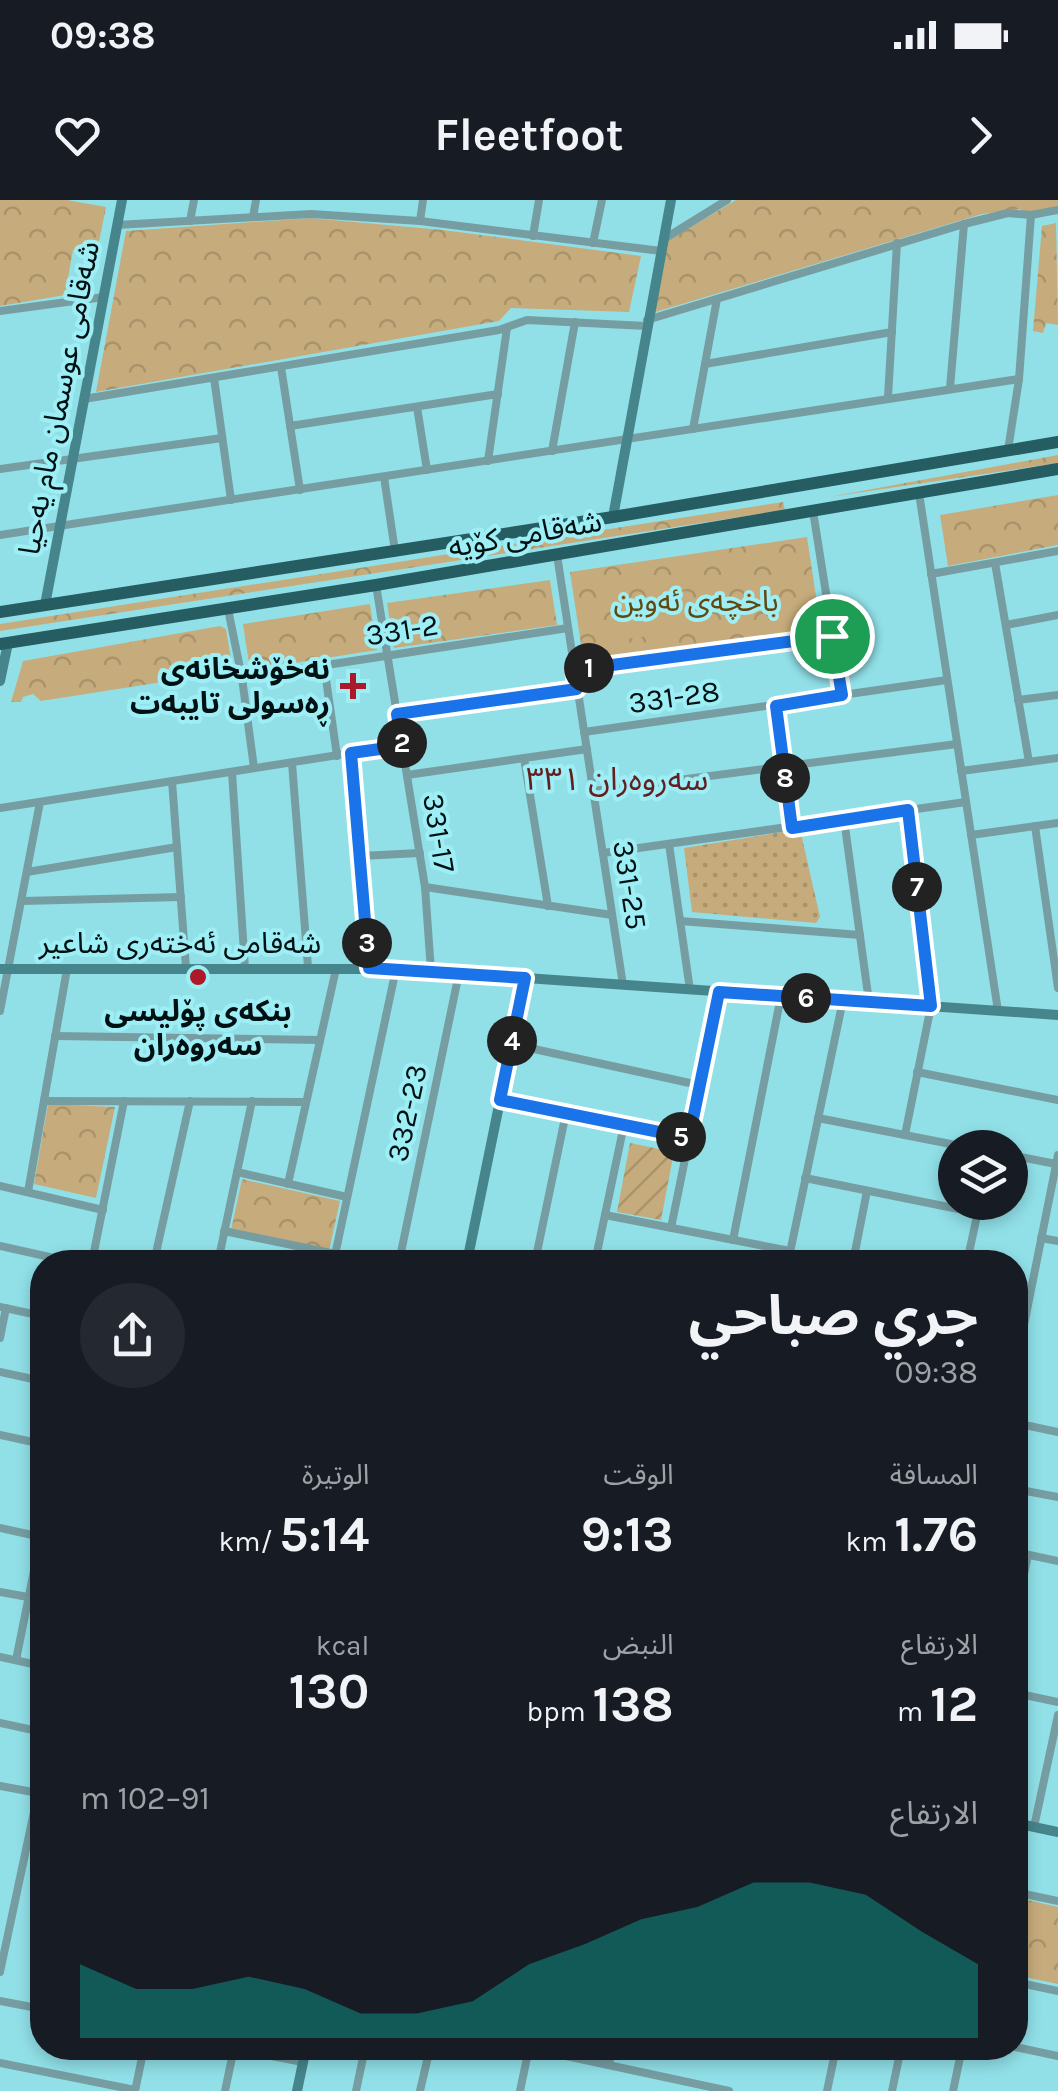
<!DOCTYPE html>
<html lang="ar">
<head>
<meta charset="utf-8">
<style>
	:root { --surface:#171b24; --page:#242831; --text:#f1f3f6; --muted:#9ea1a6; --accent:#0f766e }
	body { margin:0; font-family:Karla,"Noto Sans Arabic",sans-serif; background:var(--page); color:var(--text); direction:rtl; height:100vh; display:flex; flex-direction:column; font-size:38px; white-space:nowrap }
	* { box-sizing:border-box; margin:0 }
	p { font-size:32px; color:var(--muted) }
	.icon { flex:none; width:55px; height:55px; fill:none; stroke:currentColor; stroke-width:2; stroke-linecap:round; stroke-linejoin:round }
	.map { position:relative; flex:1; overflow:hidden; direction:ltr }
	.sheet { position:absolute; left:30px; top:1050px; width:998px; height:810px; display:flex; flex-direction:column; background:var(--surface); border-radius:40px; box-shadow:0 5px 15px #0003; direction:rtl }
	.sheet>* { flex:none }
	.tools { position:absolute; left:938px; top:930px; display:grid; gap:20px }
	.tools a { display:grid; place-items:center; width:90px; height:90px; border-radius:50%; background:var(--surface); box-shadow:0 5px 15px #0003; font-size:50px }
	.pin { position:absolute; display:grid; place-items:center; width:85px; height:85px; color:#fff; margin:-42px; border:5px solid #fff; border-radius:50%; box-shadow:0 2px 10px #0007 }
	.km { position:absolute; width:50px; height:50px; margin:-25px; border-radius:50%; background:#222; color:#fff; font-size:28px; line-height:50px; text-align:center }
	.round { display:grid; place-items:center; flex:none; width:105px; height:105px; border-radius:52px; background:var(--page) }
	.overview { display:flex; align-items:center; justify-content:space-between; height:170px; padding:0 50px }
	h1 { font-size:55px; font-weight:700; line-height:75px }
	.metrics { display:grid; grid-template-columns:repeat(3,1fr); gap:15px; height:170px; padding:10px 50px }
	.metrics div { display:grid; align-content:center }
	.metrics b { font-size:50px; font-weight:700 }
	.metrics small { font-size:28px; font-weight:400 }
	.metrics p { font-size:28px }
	.chart { height:280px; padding:20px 50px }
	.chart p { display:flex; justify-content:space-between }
	.chart svg { width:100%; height:180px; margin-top:10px; fill:var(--accent); opacity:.7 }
	.status { display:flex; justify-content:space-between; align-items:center; height:70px; padding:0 50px; background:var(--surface); direction:ltr }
	.status svg { height:28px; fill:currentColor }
	header { display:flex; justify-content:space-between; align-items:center; height:130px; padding:0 50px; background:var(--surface); font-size:45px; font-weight:700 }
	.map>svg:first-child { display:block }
	.grass { fill:url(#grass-dots) }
	.park { fill:url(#park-crowns) }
	.garden { fill:url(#garden-furrows) }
	.pitch { fill:#c6ac7c }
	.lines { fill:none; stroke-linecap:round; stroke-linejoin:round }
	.street { stroke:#769ea2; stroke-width:8 }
	.secondary { stroke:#45858b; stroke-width:10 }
	.highway { stroke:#255d62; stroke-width:12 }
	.route-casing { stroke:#fff; stroke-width:20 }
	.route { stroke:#1a73e8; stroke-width:12 }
	.poi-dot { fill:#ad1929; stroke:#9eeef5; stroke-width:4 }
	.labels { text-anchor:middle; stroke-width:8; stroke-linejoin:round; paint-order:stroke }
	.street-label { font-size:30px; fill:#001113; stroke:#9eeef5 }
	.park-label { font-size:30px; fill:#614811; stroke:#9eeef5 }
	.poi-label { font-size:30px; font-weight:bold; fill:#001113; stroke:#9eeef5; text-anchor:end }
	.neighbourhood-label { font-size:32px; fill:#641e20; stroke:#9eeef5 }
</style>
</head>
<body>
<div class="status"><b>09:38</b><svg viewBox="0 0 49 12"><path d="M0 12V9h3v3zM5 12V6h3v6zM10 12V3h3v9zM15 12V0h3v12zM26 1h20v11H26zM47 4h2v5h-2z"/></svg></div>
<header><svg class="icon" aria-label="forward" viewBox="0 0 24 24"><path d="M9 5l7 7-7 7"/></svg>Fleetfoot<svg class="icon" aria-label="heart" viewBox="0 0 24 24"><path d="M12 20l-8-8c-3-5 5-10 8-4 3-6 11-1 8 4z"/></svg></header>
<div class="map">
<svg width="1058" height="1891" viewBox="0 0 1058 1891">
	<defs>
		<pattern id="grass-dots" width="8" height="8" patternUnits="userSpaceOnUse" patternTransform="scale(2.5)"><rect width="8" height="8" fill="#c6ac7c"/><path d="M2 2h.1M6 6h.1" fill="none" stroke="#a8936a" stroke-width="1.8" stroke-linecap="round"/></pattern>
		<pattern id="park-crowns" width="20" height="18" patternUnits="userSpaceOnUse" patternTransform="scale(2.5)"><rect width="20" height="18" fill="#c6ac7c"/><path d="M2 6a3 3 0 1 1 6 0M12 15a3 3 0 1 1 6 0" fill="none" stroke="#a8936a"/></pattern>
		<pattern id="garden-furrows" width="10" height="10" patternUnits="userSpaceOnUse" patternTransform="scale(2.5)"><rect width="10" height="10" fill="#c6ac7c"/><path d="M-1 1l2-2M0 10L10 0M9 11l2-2" fill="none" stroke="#a8936a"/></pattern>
	</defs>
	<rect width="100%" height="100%" fill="#91e0e8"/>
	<path class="grass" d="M 800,629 L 820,717 L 816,723 L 692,712 L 684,648 Z"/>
	<g class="park">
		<path d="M 0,0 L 67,0 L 106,7 L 97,52 L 73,50 L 65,95 L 0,106 Z"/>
		<path d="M 736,0 L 1058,0 L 1058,7 L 1028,16 L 1020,9 L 982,14 L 652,113 L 666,42 Z"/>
		<path d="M 310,18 L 443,30 L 641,56 L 629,112 L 511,108 L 499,121 L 96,192 L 126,31 Z"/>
		<path d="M 1056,23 L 1058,125 L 1046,123 L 1043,133 L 1033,131 L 1042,26 Z"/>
		<path d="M 1058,255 L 1058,263 L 829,297 Z"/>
		<path d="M 1058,295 L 1058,345 L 948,366 L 940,315 Z"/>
		<path d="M 783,302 L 785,310 L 0,431 L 0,424 Z"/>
		<path d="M 807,337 L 821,429 L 584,464 L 570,372 Z"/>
		<path d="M 550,380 L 557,425 L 394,448 L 387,403 Z"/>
		<path d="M 370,404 L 377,450 L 250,470 L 243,424 Z"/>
		<path d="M 220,426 L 226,429 L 233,471 L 41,501 L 33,494 L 23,497 L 21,502 L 11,502 L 23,461 Z"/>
		<path d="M 48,904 L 115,907 L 96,998 L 34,984 Z"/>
		<path d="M 242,979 L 340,1001 L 329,1051 L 231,1030 Z"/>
		<path d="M 1015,1697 L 1058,1707 L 1058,1784 L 1015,1775 Z"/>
	</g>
	<path class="garden" d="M 630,943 L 674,952 L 661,1020 L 617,1012 Z"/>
	<path class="pitch" d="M 686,391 L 691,430 L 627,439 L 621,400 Z"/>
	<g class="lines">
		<g class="street">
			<path d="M 253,17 L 256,0"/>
			<path d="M 190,21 L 194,0"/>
			<path d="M 420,21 L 423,0"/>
			<path d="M 117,25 L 311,14 L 420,21 L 661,51"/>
			<path d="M 533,36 L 539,0"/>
			<path d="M 664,39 L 727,0"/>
			<path d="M 593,43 L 602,0"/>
			<path d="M 0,111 L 104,97"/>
			<path d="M 647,120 L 964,24 L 1008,13 L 1031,15 L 1058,10"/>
			<path d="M 705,164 L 892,132"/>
			<path d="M 281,167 L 300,290"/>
			<path d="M 214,178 L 231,300"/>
			<path d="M 950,188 L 964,24"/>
			<path d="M 888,197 L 897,43"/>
			<path d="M 84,199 L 499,130 L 527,120 L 646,126"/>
			<path d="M 417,207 L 427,270"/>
			<path d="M 290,226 L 498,194"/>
			<path d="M 693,229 L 717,99"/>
			<path d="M 1008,250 L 1019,179 L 1031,15"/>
			<path d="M 552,251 L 575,122"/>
			<path d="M 488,261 L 507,128"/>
			<path d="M 0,269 L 222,238"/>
			<path d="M 384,277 L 395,351"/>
			<path d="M 919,293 L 998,811"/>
			<path d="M 813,311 L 842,495"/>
			<path d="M 0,335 L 1019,179"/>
			<path d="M 557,355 L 623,785"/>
			<path d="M 995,363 L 1029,562"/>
			<path d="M 931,374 L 1058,351"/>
			<path d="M 376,385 L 425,687 L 431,771"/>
			<path d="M 228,409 L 242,478 L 254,568"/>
			<path d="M 1006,425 L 1058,415"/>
			<path d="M 324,465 L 337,556"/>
			<path d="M 574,470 L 832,435"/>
			<path d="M 242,478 L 568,428"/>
			<path d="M 1018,500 L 1058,495"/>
			<path d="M 776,506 L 791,628"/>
			<path d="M 397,514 L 577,489"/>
			<path d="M 584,532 L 947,480"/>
			<path d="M 351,553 L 369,768"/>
			<path d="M 524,558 L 548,706"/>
			<path d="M 292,563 L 308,767"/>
			<path d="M 961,571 L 1058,558"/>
			<path d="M 232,572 L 245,768"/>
			<path d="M 407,575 L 587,549"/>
			<path d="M 172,581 L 186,768"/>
			<path d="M 593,591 L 957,544"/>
			<path d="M 0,608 L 402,545"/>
			<path d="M 844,619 L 869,802"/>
			<path d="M 1035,626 L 1058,788"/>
			<path d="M 971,635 L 1058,623"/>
			<path d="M 669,644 L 690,790"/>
			<path d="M 603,653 L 966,602"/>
			<path d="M 360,656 L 420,653"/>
			<path d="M 27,672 L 177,647"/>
			<path d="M 425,687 L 612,715"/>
			<path d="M 22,701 L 181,697"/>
			<path d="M 680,721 L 860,735"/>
			<path d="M 0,811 L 40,602"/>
			<path d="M 55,836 L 320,840"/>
			<path d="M 511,844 L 699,885"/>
			<path d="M 917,872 L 1058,900"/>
			<path d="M 500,900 L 689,939"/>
			<path d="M 44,901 L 305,902"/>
			<path d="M 818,918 L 971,948"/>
			<path d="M 905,935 L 931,806 L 908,610"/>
			<path d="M 1010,955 L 1056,964"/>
			<path d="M 237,972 L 347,997"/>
			<path d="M 805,978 L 978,1013"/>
			<path d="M 288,984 L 336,769"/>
			<path d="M 0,986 L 103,1010"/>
			<path d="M 28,992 L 67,769"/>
			<path d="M 605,1015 L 790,1051"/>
			<path d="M 671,1028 L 719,792"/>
			<path d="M 224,1031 L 374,1062"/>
			<path d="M 1041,1038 L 1058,1041"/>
			<path d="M 733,1040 L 781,796"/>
			<path d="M 0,1046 L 72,1062"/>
			<path d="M 335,1055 L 396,769"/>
			<path d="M 92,1062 L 124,901"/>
			<path d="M 154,1062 L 190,901"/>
			<path d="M 218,1062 L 252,901"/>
			<path d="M 399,1062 L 459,773"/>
			<path d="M 535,1062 L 566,913"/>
			<path d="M 595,1062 L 624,925"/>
			<path d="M 788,1062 L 843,800"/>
			<path d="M 853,1062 L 867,991"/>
			<path d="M 967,1062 L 980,1002"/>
			<path d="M 0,1107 L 42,1116"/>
			<path d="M 0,1138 L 6,1108"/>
			<path d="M 1015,1170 L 1058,955"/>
			<path d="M 0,1172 L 42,1181"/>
			<path d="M 1015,1223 L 1058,1232"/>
			<path d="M 0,1235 L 42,1244"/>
			<path d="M 1015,1289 L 1058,1297"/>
			<path d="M 0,1328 L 41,1337"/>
			<path d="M 1015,1352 L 1058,1361"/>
			<path d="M 0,1392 L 28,1397"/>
			<path d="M 1015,1418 L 1028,1355"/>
			<path d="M 0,1457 L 42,1466"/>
			<path d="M 16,1460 L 42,1331"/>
			<path d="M 1015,1493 L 1058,1502"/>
			<path d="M 0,1523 L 42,1532"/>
			<path d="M 0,1586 L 38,1593"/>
			<path d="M 1034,1627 L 1058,1515"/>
			<path d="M 1015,1692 L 1058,1701"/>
			<path d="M 0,1772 L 38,1593"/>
			<path d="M 1015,1782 L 1058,1791"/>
			<path d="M 0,1801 L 42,1809"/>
			<path d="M 1015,1847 L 1058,1856"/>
			<path d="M 230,1848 L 303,1862"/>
			<path d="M 529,1848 L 729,1891"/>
			<path d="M 0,1863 L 135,1890"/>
			<path d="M 609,1865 L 612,1848"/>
			<path d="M 135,1891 L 144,1848"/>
			<path d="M 225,1891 L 234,1848"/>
			<path d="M 356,1891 L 365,1848"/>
			<path d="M 420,1891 L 430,1848"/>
			<path d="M 520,1891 L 529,1848"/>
			<path d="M 827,1891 L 836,1848"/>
			<path d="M 892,1891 L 901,1848"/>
			<path d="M 953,1891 L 962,1848"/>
		</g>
		<g class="secondary">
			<path d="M 613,317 L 671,0"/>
			<path d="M 45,405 L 122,0"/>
			<path d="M 0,481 L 8,443"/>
			<path d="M 0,769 L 396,769 L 1058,815"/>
			<path d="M 467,1062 L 525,778"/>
			<path d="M 1015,1623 L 1058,1632"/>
			<path d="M 297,1891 L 306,1848"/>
		</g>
		<g class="highway">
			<path d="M 0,412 L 613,317 L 1058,242"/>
			<path d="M 0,444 L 376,385 L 1058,269"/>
		</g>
	</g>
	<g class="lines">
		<defs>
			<path id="route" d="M 832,436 L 842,495 L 776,506 L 792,628 L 908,610 L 931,806 L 719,792 L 689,938 L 500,900 L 525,778 L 369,768 L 351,553 L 402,546 L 397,514 L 577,489 L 574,470 Z"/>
		</defs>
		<use href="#route" class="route-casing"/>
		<use href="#route" class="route"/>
	</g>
	<g class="poi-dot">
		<path d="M348 471h10v10h10v10h-10v10h-10v-10h-10v-10h10z"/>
		<circle cx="198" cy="777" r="10"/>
	</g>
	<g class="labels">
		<g class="street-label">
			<text transform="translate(59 198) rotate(-79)" y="10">شەقامی عوسمان مام یەحیا</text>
			<text transform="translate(525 334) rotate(-10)" y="10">شەقامی کۆیە</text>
			<text transform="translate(402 430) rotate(-9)" y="10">331-2</text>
			<text transform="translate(674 497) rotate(-8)" y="10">331-28</text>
			<text transform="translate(439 633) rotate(81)" y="10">331-17</text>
			<text transform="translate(630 685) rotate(81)" y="10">331-25</text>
			<text x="180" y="753">شەقامی ئەختەری شاعیر</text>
			<text transform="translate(407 913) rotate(-78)" y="10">332-23</text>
		</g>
		<g class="park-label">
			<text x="696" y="411">باخچەی ئەوین</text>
		</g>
		<g class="poi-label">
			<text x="330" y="479">نەخۆشخانەی<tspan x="330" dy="34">ڕەسولی تایبەت</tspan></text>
			<text x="198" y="821" text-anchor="middle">بنکەی پۆلیسی<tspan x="198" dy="34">سەروەران</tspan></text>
		</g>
		<g class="neighbourhood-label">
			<text x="617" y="590">سەروەران ٣٣١</text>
		</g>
	</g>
</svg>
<div class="tools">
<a><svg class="icon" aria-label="layers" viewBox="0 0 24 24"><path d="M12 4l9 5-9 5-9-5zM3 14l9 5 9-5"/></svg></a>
</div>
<div class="pin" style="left:832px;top:436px;background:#1e9e55"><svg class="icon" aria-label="arrive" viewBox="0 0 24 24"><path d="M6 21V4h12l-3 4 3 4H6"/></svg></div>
<b class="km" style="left:589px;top:468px">1</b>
<b class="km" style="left:402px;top:543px">2</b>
<b class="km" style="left:367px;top:743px">3</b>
<b class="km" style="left:512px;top:841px">4</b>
<b class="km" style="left:681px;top:937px">5</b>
<b class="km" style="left:806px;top:798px">6</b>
<b class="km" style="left:917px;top:687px">7</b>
<b class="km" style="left:785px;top:578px">8</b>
<section class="sheet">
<div class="overview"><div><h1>جري صباحي</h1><p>09:38</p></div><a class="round"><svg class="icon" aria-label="share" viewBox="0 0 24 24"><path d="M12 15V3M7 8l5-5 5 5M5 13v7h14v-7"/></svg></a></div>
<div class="metrics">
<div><p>المسافة</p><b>1.76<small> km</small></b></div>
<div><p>الوقت</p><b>9:13</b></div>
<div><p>الوتيرة</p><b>5:14<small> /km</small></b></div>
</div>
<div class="metrics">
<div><p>الارتفاع</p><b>12<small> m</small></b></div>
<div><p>النبض</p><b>138<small> bpm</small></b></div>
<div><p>kcal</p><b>130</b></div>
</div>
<div class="chart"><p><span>الارتفاع</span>91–102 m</p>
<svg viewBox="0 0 160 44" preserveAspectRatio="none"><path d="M0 44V26L10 32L20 32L30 29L40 32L50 38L60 38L70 35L80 26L90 21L100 15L110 12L120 6L130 6L140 9L150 18L160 26V44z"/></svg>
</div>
</section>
</div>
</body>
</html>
